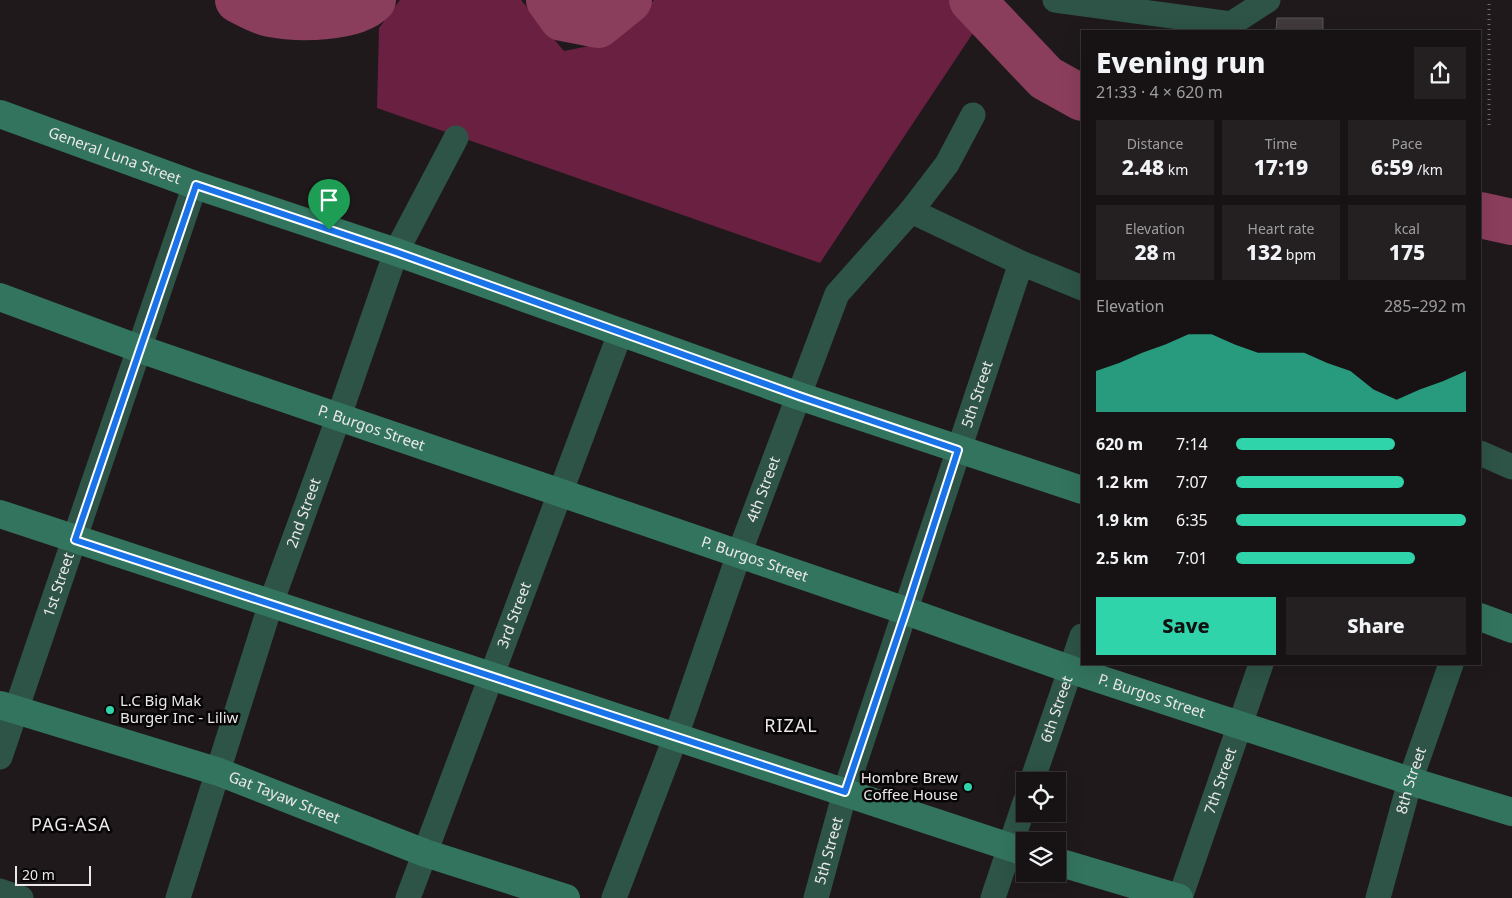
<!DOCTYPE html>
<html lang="en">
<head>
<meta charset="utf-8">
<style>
	:root { --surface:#171314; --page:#242022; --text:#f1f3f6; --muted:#9e9ea0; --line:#363234; --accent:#30d4aa }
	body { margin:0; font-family:"Noto Sans",sans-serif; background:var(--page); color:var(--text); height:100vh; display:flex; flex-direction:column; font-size:19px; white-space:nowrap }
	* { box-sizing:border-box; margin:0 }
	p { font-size:16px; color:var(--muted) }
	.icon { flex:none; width:28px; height:28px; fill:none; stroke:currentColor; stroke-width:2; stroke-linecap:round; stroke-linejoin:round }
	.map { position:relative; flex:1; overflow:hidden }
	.panel { position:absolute; left:1081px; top:30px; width:400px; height:635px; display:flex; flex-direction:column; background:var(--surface); border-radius:0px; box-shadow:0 5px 20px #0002,0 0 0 1px var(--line) }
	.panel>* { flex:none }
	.fabs { position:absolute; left:1016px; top:772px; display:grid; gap:10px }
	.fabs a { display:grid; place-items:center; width:50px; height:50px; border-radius:0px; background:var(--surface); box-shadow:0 5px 20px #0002,0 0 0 1px var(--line); font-size:25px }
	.scale { position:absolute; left:15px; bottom:12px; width:76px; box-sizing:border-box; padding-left:5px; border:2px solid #ece8e9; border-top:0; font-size:14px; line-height:18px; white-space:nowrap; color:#ece8e9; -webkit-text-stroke:4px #070506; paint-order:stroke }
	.pin { position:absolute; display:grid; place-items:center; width:42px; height:42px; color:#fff; margin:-51px -21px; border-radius:50% 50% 50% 0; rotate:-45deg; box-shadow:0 0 5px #0007 }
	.pin .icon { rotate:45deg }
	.round { display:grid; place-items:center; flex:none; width:52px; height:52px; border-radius:0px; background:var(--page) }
	.headline { display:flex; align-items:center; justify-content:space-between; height:85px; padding:0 15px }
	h1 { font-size:28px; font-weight:800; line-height:38px }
	.metrics { display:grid; grid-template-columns:repeat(3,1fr); gap:8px; height:85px; padding:5px 15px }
	.metrics div { display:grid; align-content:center; border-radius:0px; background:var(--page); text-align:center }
	.metrics b { font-size:21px; font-weight:800 }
	.metrics small { font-size:14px; font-weight:400 }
	.metrics p { font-size:14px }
	.chart { height:140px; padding:10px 15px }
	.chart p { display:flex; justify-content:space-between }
	.chart svg { width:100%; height:90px; margin-top:5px; fill:var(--accent); opacity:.7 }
	.primary-button { display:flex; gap:10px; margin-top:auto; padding:10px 15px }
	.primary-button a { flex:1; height:58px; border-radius:0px; background:var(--accent); color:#111; font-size:20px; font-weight:800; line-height:58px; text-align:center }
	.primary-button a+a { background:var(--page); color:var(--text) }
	ul { padding:0 15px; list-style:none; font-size:16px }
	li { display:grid; grid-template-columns:80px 60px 1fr; align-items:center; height:38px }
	li i { height:12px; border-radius:6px; background:var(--accent) }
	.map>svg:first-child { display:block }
	.forest { fill:#6a2040 }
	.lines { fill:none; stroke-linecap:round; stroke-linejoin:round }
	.river { stroke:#8b3e5c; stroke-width:46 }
	.building { fill:#413a3c; stroke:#5c5557 }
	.path { stroke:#726d6f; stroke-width:3; stroke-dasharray:1 4; stroke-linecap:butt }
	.street { stroke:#2d5447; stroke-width:25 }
	.secondary { stroke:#33745f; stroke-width:28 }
	.route-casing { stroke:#fff; stroke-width:10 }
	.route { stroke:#1a73e8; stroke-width:6 }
	.poi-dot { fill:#30d4aa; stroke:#070506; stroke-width:2 }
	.labels { text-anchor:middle; stroke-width:5; stroke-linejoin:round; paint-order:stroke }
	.street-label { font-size:15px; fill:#ece8e9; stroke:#070506 }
	.poi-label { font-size:15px; fill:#ece8e9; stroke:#070506; text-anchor:start }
	.quarter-label { font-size:18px; letter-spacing:1px; fill:#ece8e9; stroke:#070506 }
</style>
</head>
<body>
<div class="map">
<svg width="1512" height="898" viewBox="0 0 1512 898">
	<rect width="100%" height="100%" fill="#1f191b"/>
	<path class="forest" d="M 400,0 L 521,0 L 564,51 L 614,41 L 654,0 L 950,0 L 975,30 L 820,263 L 377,108 L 379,28 Z"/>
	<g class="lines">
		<g class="river">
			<path d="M 238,0 C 248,5 260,12 270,14 C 296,19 354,20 373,0"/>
			<path d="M 549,0 L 562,18 L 598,25 L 629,0"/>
			<path d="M 972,0 L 1046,78 L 1082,98"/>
			<path d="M 1480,215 L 1512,222"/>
		</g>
	</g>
	<path class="building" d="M 1277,18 L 1323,18 L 1323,31 L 1276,31 Z"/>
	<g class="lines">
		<path class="path" d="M 1489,125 L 1489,0"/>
		<g class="street">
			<path d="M 1055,0 L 1231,24 L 1268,0"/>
			<path d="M 911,211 L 1021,263 L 1082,288"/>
			<path d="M 1480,453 L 1512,467"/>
			<path id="s1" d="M 0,757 L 195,185"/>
			<path id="s2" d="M 1032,781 L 1082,636"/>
			<path d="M 0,891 L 21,898"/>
			<path id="s3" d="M 178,898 L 271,603 L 339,416 L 396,252 L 456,138"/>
			<path id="s4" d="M 408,898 L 621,331"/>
			<path id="s5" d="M 614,898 L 676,736 L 739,554 L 837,294 L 911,211 L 947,164 L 973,115"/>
			<path id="s6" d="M 816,898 L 845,792 L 1021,263"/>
			<path d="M 993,898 L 1025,802"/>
			<path id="s7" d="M 1180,898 L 1261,664"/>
			<path id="s8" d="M 1378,898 L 1410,781 L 1451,664"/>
		</g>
		<g class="secondary">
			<path id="s9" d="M 0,114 L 195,185 L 396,252 L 799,396 L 1082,490"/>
			<path id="s10" d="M 0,297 L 140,349 L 906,611 L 1072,670 L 1410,781 L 1512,812"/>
			<path d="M 0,514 L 1025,852"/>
			<path d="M 1480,617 L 1512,629"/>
			<path id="s11" d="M 0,705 L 219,772 L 425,853 L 566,898"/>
			<path d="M 1058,862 L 1179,898"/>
		</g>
	</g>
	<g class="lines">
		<defs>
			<path id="route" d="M 196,185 L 396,252 L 799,396 L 958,450 L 906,611 L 845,792 L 75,540 Z"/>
		</defs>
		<use href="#route" class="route-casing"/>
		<use href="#route" class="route"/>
	</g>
	<g class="poi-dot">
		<circle cx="110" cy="710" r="5"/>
		<circle cx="968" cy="787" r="5"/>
	</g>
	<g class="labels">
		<g class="street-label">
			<text dy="5" stroke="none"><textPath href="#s9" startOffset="122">General Luna Street</textPath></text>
			<text dy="5" stroke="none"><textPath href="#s6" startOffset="529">5th Street</textPath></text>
			<text dy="5" stroke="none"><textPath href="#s10" startOffset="394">P. Burgos Street</textPath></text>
			<text dy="5" stroke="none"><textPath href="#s5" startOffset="435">4th Street</textPath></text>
			<text dy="5" stroke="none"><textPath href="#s3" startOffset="405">2nd Street</textPath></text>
			<text dy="5" stroke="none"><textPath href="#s10" startOffset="799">P. Burgos Street</textPath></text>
			<text dy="5" stroke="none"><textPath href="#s1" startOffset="182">1st Street</textPath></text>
			<text dy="5" stroke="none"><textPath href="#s4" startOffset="302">3rd Street</textPath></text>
			<text dy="5" stroke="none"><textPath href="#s10" startOffset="1219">P. Burgos Street</textPath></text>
			<text dy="5" stroke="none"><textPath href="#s2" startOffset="76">6th Street</textPath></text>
			<text dy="5" stroke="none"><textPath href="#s8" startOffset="122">8th Street</textPath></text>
			<text dy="5" stroke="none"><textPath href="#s7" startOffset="124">7th Street</textPath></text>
			<text dy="5" stroke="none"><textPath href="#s11" startOffset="299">Gat Tayaw Street</textPath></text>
			<text dy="5" stroke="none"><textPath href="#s6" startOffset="49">5th Street</textPath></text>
		</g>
		<g class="poi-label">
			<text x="120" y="706">L.C Big Mak<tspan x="120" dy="17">Burger Inc - Liliw</tspan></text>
			<text x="958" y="783" text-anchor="end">Hombre Brew<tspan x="958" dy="17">Coffee House</tspan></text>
		</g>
		<g class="quarter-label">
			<text x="791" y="732">RIZAL</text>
			<text x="71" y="831">PAG-ASA</text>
		</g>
	</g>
</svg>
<div class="fabs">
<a><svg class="icon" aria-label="locate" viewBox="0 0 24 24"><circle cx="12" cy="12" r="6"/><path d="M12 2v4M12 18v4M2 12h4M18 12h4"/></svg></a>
<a><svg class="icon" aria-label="layers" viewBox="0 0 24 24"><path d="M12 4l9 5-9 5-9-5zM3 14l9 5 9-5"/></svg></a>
</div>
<div class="scale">20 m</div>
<div class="pin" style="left:329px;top:230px;background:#1e9e55"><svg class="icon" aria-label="arrive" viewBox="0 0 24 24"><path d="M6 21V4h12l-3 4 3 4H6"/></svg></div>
<section class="panel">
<div class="headline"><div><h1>Evening run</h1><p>21:33 · 4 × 620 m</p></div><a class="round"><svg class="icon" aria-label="share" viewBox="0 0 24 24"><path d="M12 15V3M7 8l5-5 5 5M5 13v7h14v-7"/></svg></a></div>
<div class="metrics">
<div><p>Distance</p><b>2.48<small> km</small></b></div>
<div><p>Time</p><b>17:19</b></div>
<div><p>Pace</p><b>6:59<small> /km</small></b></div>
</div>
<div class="metrics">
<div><p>Elevation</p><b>28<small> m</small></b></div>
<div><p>Heart rate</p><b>132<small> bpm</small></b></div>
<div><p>kcal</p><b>175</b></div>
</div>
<div class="chart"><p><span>Elevation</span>285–292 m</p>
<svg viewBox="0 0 160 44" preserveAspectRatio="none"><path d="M0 44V24L10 20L20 15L30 11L40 6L50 6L60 11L70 15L80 15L90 15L100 20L110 24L120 33L130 38L140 33L150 29L160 24V44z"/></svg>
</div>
<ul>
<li><b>620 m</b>7:14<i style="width:69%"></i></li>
<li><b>1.2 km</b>7:07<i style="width:73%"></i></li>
<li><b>1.9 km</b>6:35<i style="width:100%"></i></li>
<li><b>2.5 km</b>7:01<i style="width:78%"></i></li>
</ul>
<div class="primary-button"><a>Save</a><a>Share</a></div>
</section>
</div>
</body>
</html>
